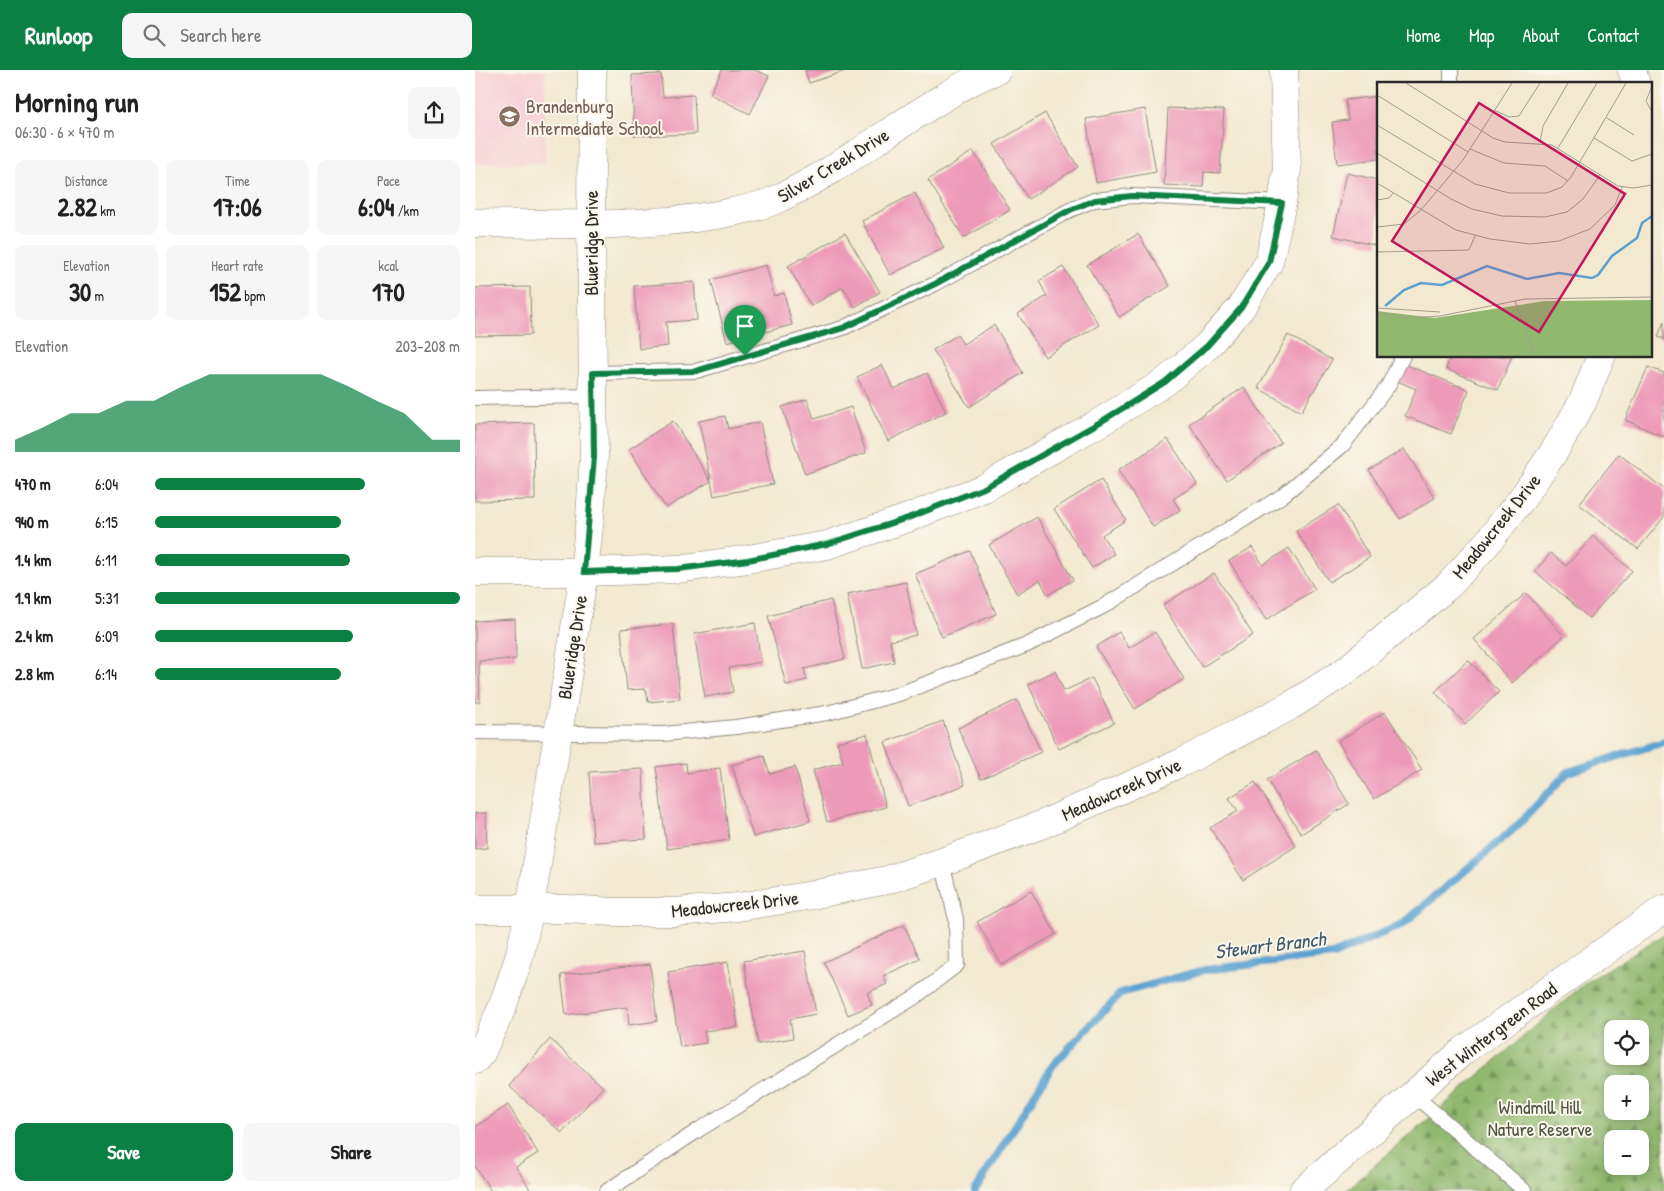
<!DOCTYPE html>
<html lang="en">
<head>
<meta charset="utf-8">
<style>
	:root { --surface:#fff; --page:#f6f6f6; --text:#222; --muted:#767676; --accent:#0b8043 }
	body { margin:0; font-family:"Patrick Hand",sans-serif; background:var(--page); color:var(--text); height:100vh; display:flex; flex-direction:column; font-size:19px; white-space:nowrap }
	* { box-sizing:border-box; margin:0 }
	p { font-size:16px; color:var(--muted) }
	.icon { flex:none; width:28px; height:28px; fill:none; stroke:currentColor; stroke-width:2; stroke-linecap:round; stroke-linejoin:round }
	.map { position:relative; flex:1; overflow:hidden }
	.sheet { display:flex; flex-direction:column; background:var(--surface); width:475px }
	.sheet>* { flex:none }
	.tools { position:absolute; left:1129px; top:950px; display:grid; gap:10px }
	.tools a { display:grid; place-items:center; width:45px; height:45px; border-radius:10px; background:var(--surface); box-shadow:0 2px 8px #0003; font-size:25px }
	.pin { position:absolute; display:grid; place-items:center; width:42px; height:42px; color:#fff; margin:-51px -21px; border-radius:50% 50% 50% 0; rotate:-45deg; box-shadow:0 0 5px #0007 }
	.pin .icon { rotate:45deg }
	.round { display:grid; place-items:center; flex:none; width:52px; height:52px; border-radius:10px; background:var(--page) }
	.overview { display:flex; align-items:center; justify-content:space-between; height:85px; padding:0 15px }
	h1 { font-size:28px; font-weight:700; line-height:38px }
	.stats { display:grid; grid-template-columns:repeat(3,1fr); gap:8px; height:85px; padding:5px 15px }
	.stats div { display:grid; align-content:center; border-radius:10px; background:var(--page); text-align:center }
	.stats b { font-size:25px; font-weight:700 }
	.stats small { font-size:14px; font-weight:400 }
	.stats p { font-size:14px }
	.chart { height:140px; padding:10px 15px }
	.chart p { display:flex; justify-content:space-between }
	.chart svg { width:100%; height:90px; margin-top:5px; fill:var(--accent); opacity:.7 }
	.action { display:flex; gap:10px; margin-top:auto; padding:10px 15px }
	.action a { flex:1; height:58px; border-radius:10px; background:var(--accent); color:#fff; font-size:20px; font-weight:700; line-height:58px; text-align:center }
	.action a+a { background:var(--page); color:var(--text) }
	ul { padding:0 15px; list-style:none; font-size:16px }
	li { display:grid; grid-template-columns:80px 60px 1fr; align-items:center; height:38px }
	li i { height:12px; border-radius:6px; background:var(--accent) }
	header { display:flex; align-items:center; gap:30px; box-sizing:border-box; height:70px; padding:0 25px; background:var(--accent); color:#fff }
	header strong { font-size:24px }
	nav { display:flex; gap:28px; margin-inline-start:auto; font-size:18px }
	.search { width:350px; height:45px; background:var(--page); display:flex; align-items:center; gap:12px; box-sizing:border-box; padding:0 18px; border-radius:10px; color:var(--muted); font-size:19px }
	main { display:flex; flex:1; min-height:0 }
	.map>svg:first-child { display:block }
	.built { fill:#f7cfd5 }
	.forest { fill:url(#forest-firs); stroke:#5e724c; fill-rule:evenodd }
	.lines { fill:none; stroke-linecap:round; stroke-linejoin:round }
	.stream { stroke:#5aa1d0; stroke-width:8 }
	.building { fill:#ed99b8 }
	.service-casing { stroke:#8f8a7e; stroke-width:16 }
	.minor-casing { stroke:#8f8a7e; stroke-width:29 }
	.secondary-casing { stroke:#8f8a7e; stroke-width:29 }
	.service { stroke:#fff; stroke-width:14 }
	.minor { stroke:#fff; stroke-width:28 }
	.secondary { stroke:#fff; stroke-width:28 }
	.route-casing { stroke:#fff; stroke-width:10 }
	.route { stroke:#0b8043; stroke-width:6 }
	.labels { text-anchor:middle; stroke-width:4; stroke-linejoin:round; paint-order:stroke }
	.education-label { font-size:19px; fill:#785e54; stroke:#fbf7ec; text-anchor:start }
	.street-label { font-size:19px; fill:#2b2b2b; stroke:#fbf7ec }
	.park-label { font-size:19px; fill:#4e5640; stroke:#fbf7ec }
	.water-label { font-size:20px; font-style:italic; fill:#3e5a6d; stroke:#fbf7ec }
	.inset-river { fill:none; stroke:#5aa1d0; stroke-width:2.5 }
	.inset-road { fill:none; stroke:#a39d8e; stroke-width:1 }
	.view { fill:#c2185b; fill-opacity:0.15; stroke:#c2185b; stroke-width:2.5 }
	.inset-edge { fill:none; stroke:#2b2b2b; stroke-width:2.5 }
</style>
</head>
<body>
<header>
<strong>Runloop</strong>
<div class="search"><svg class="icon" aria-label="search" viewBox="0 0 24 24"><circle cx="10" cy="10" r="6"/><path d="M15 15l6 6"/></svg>Search here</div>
<nav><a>Home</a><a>Map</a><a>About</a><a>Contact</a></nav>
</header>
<main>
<section class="sheet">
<div class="overview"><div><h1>Morning run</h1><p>06:30 · 6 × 470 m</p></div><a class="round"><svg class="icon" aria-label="share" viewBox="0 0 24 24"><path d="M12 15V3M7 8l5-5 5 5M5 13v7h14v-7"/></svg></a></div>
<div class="stats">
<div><p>Distance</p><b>2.82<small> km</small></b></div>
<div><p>Time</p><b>17:06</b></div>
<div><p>Pace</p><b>6:04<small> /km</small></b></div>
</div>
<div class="stats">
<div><p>Elevation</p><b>30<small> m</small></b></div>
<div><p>Heart rate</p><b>152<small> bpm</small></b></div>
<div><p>kcal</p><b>170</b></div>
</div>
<div class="chart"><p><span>Elevation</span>203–208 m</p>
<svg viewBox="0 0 160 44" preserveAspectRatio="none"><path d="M0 44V38L10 32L20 25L30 25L40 19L50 19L60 12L70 6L80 6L90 6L100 6L110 6L120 12L130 19L140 25L150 38L160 38V44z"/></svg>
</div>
<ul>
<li><b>470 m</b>6:04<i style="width:69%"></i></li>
<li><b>940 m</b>6:15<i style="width:61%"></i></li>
<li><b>1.4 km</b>6:11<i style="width:64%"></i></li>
<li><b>1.9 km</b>5:31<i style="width:100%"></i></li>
<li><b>2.4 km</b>6:09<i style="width:65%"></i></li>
<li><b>2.8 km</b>6:14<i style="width:61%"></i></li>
</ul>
<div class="action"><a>Save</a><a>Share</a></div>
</section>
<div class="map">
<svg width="1189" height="1121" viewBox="0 0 1189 1121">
	<defs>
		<pattern id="forest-firs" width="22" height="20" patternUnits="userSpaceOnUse" patternTransform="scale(1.25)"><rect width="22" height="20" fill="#90b86e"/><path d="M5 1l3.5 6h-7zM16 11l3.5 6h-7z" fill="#76965b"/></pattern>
	</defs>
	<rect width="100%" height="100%" fill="#fbf7ec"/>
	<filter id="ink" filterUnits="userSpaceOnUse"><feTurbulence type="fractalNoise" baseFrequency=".02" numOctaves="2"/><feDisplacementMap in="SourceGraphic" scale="10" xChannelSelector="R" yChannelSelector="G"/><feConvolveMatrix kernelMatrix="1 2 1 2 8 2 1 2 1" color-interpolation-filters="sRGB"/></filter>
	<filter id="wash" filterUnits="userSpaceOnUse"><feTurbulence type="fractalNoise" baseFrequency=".0096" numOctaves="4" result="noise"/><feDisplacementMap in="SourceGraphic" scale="20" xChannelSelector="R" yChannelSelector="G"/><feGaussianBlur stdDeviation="1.12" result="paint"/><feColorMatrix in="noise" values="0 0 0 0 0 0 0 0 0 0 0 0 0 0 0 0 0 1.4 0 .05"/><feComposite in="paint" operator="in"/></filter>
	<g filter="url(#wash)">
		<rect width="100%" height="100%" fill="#f3e9d0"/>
		<path class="built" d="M 0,0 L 70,0 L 70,93 L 0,94 Z"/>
		<path class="forest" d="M 1189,864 L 1189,1121 L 870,1121 L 1109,914 ZM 1138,959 L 1165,959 L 1165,986 L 1138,986 ZM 1138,1014 L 1165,1014 L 1165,1041 L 1138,1041 ZM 1138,1069 L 1165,1069 L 1165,1096 L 1138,1096 Z"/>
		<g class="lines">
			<path class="stream" d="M 500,1121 L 578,995 L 646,923 L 729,900 L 858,885 L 928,854 L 1042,756 L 1093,702 L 1189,672"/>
		</g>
		<g id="blocks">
			<g class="building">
				<path d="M 247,0 L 280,0 L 294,6 L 275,44 L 235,24 Z"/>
				<path d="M 330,0 L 373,0 L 334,13 Z"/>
				<path d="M 186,4 L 188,27 L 219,25 L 221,64 L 159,66 L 157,5 Z"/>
				<path d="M 903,26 L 903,89 L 862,94 L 857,52 L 873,50 L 870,30 Z"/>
				<path d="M 693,38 L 749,40 L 745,103 L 729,102 L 728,117 L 689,115 Z"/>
				<path d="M 670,39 L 681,102 L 621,113 L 611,49 Z"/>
				<path d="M 570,43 L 603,97 L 553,129 L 519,74 Z"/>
				<path d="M 498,81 L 535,140 L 489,168 L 453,110 Z"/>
				<path d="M 872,103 L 903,110 L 903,176 L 858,166 Z"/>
				<path d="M 440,123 L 469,178 L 415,205 L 387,151 Z"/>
				<path d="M 370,163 L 405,222 L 380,237 L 368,217 L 336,236 L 313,196 Z"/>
				<path d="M 663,164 L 695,216 L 644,247 L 612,195 Z"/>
				<path d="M 291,195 L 299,226 L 309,223 L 317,255 L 252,272 L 236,210 Z"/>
				<path d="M 588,197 L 624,255 L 570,287 L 543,244 L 572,226 L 564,211 Z"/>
				<path d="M 219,212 L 222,250 L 191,252 L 193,276 L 164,279 L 159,216 Z"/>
				<path d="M 55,217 L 56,265 L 0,266 L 0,218 Z"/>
				<path d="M 1189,251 L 1189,269 L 1183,267 Z"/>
				<path d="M 519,255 L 548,303 L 494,337 L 458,280 L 482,265 L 488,274 Z"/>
				<path d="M 813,265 L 857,290 L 826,342 L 783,318 Z"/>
				<path d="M 976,286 L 1037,286 L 1023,320 L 971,299 Z"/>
				<path d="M 929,294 L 994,320 L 976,364 L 930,346 L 941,319 L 922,311 Z"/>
				<path d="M 407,295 L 419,319 L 452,303 L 471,342 L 413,371 L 382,307 Z"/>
				<path d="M 1173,297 L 1189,303 L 1189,367 L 1150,350 Z"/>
				<path d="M 769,317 L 806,373 L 752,410 L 714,354 Z"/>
				<path d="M 332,329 L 339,349 L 376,337 L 391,383 L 330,404 L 307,337 Z"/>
				<path d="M 250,346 L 253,359 L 285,352 L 298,414 L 239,426 L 224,351 Z"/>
				<path d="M 198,351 L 236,411 L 191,438 L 154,379 Z"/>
				<path d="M 59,353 L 60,430 L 0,431 L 0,355 Z"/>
				<path d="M 693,369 L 722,414 L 698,429 L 705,440 L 678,457 L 643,400 Z"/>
				<path d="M 929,379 L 960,428 L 925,449 L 894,400 Z"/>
				<path d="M 1144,384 L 1189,419 L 1189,447 L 1163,479 L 1104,434 Z"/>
				<path d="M 626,410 L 651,450 L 627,465 L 639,484 L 617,498 L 579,439 Z"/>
				<path d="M 863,435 L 895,487 L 854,512 L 821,461 Z"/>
				<path d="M 562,447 L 598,510 L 573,525 L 565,510 L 542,524 L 514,475 Z"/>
				<path d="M 1118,466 L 1157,501 L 1114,548 L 1060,501 L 1076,483 L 1091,496 Z"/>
				<path d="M 777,477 L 788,495 L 814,478 L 840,519 L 791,550 L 754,491 Z"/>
				<path d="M 495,481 L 521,544 L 467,567 L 440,504 Z"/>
				<path d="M 739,503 L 778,565 L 727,597 L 688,535 Z"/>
				<path d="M 431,512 L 441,565 L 415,571 L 419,592 L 387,599 L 372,524 Z"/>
				<path d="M 1051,523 L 1089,566 L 1037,613 L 999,569 Z"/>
				<path d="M 356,530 L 370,589 L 329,599 L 332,610 L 311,615 L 293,546 Z"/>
				<path d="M 40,549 L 41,589 L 4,591 L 5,632 L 0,632 L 0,551 Z"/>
				<path d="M 280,553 L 286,592 L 254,598 L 258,622 L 230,627 L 219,564 Z"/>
				<path d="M 198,554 L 205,629 L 173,632 L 171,619 L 152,620 L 146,559 Z"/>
				<path d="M 644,562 L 654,578 L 680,562 L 709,609 L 660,639 L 621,577 Z"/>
				<path d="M 993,590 L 1024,622 L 990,654 L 960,622 Z"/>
				<path d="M 580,601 L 589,621 L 617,608 L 639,653 L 584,679 L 553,614 Z"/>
				<path d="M 542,630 L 566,682 L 506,709 L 483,658 Z"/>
				<path d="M 910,642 L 947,700 L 899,729 L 863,671 Z"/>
				<path d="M 468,651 L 490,715 L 433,736 L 410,672 Z"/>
				<path d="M 392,664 L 411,737 L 352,752 L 338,700 L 368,692 L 362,672 Z"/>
				<path d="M 841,680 L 874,734 L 826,764 L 792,710 Z"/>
				<path d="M 289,686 L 295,704 L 320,697 L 335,751 L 278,767 L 257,695 Z"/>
				<path d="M 211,693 L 212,703 L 245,698 L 254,770 L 192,779 L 181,697 Z"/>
				<path d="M 168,699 L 171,769 L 118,772 L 114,702 Z"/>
				<path d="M 780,712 L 821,776 L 768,810 L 735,758 L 763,741 L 754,728 Z"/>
				<path d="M 0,743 L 11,743 L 12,778 L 0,779 Z"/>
				<path d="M 556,821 L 581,864 L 527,895 L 502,852 Z"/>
				<path d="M 429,855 L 445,889 L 408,906 L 412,914 L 392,923 L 397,935 L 373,945 L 349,892 Z"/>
				<path d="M 330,881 L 341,944 L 315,949 L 318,968 L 283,974 L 269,891 Z"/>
				<path d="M 253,892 L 263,957 L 229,961 L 231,973 L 205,977 L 193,902 Z"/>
				<path d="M 175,894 L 182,951 L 154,955 L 152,937 L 91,945 L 86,905 Z"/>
				<path d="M 75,969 L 128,1017 L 87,1063 L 34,1016 Z"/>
				<path d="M 33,1035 L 63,1083 L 41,1097 L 55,1119 L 52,1121 L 16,1121 L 0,1096 L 0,1057 Z"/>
			</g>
		</g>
	</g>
	<g filter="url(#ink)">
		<use href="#blocks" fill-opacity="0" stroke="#8f8a7e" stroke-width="1"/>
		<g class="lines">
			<defs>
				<g id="service">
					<path d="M 976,14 L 976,0"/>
					<path d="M 118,303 L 221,301 L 368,258 L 460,214 L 595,140 L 619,130 L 657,126 L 807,133"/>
					<path d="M 0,328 L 118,326"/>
					<path d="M 0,662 L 188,664 L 261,657 L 352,643 L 424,624 L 552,575 L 629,536 L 807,426 L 868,375 L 913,316 L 928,286"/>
					<path d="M 938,1024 L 1050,1121"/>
					<path d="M 132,1121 L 225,1059 L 440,927 L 482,895 L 481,849 L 467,792"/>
				</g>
				<g id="minor">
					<path d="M 1157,0 L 1161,14"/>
					<path d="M 0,153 C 80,154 162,158 242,145 C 260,141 283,138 300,130 C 360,103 412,61 468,28 C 486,17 502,7 522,0"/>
					<path d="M 0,502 L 109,502 L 203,499 L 273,489 L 352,475 L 433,448 L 509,418 L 627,351 L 690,312 L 732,276 L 766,238 L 794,192 L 807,133 L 812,99 L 809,0"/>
					<path d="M 0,839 L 92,839 L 139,842 L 200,842 L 263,837 L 332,826 L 412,810 L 467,792 L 568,754 L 710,691 L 815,636 L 869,602 L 974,515 L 1012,473 L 1048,427 L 1080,380 L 1108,331 L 1126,286"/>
					<path d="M 0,990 L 6,983 L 27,938 L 44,888 L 55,838 L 109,502 L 115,447 L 119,387 L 116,155 L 117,0"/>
				</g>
				<path id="secondary" d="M 828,1121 L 988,981 L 1189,839"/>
			</defs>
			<use href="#service" class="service-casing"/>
			<use href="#minor" class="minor-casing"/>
			<use href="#secondary" class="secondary-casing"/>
			<use href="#service" class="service"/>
			<use href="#minor" class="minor"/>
			<use href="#secondary" class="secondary"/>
		</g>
	</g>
	<g class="lines" filter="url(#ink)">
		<defs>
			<path id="route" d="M 657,126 L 807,133 L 794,192 L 766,238 L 732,276 L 690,312 L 627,351 L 509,418 L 433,448 L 352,474 L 273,490 L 203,499 L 109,502 L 119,387 L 118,303 L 221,301 L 368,258 L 460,214 L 595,140 L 620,130 Z"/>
		</defs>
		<use href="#route" class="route-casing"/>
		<use href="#route" class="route"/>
	</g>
	<defs>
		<symbol id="school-disc" viewBox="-11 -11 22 22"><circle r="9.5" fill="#8d6e63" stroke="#fbf7ec"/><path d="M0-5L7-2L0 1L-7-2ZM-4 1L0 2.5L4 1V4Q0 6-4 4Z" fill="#fff"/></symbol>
	</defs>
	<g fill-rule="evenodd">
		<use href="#school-disc" x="22" y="34" width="25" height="25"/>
	</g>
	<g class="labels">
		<g class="education-label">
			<text x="51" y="43">Brandenburg<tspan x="51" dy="22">Intermediate School</tspan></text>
		</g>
		<g class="street-label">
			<text transform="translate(358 95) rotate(-31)" y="7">Silver Creek Drive</text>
			<text transform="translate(116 173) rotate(-90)" y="7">Blueridge Drive</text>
			<text transform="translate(1021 456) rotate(-51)" y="7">Meadowcreek Drive</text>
			<text transform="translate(97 577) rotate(-81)" y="7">Blueridge Drive</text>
			<text transform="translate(646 719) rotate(-24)" y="7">Meadowcreek Drive</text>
			<text transform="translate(260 834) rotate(-6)" y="7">Meadowcreek Drive</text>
			<text transform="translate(1016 964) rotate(-37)" y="7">West Wintergreen Road</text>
		</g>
		<g class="park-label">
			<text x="1065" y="1044">Windmill Hill<tspan x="1065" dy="22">Nature Reserve</tspan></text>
		</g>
		<g class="water-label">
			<text transform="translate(795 875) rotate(-7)" y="7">Stewart Branch</text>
		</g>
	</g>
	<g transform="translate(902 12)">
		<rect width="275" height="275" fill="#f3e9d0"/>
		<path d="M 275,218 L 275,274 L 0,274 L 0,229 L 58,236 L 168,219 Z" fill="#90b86e"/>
		<path class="inset-river" d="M 8,224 L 27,208 L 44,201 L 65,203 L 110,184 L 150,197 L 182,191 L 215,196 L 221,193 L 235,174 L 260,156 L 265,141 L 275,134"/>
		<path class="inset-road" d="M 29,1 L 116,56 L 128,60 L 175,63 L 241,104 L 256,106 L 275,103M 275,4 L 269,19 L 275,30M 0,13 L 91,70M 117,28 L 132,35 L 142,34 L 163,1M 230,36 L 257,53M 0,43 L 98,102 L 132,111 L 170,111 L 185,105 L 194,95 L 249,1M 217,56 L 255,79 L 275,72M 163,60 L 166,44 L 191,1M 181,66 L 220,1M 93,67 L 127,81 L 168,84 L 191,99M 0,71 L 74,117 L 95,127 L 125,134 L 168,135 L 190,130 L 206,117 L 223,93M 0,101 L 79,148 L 113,157 L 153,162 L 182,159 L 213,147 L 238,123 L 245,105M 0,118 L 12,116 L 16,111M 0,145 L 27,142 L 44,128 L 86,78 L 135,1M 0,170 L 92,168 L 98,154M 138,219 L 158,274M 0,226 L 63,230M 0,231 L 32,236 L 63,234 L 148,217 L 275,215"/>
		<path class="view" d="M 102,21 L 248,112 L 162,250 L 15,159 Z"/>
		<rect width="275" height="275" class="inset-edge"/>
	</g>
</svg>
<div class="tools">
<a><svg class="icon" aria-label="locate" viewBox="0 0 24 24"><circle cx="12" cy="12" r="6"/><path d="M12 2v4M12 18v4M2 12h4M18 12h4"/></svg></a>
<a>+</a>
<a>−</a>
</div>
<div class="pin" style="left:270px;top:286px;background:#1e9e55"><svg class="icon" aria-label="arrive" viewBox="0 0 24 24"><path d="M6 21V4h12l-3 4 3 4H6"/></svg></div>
</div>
</main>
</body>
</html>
